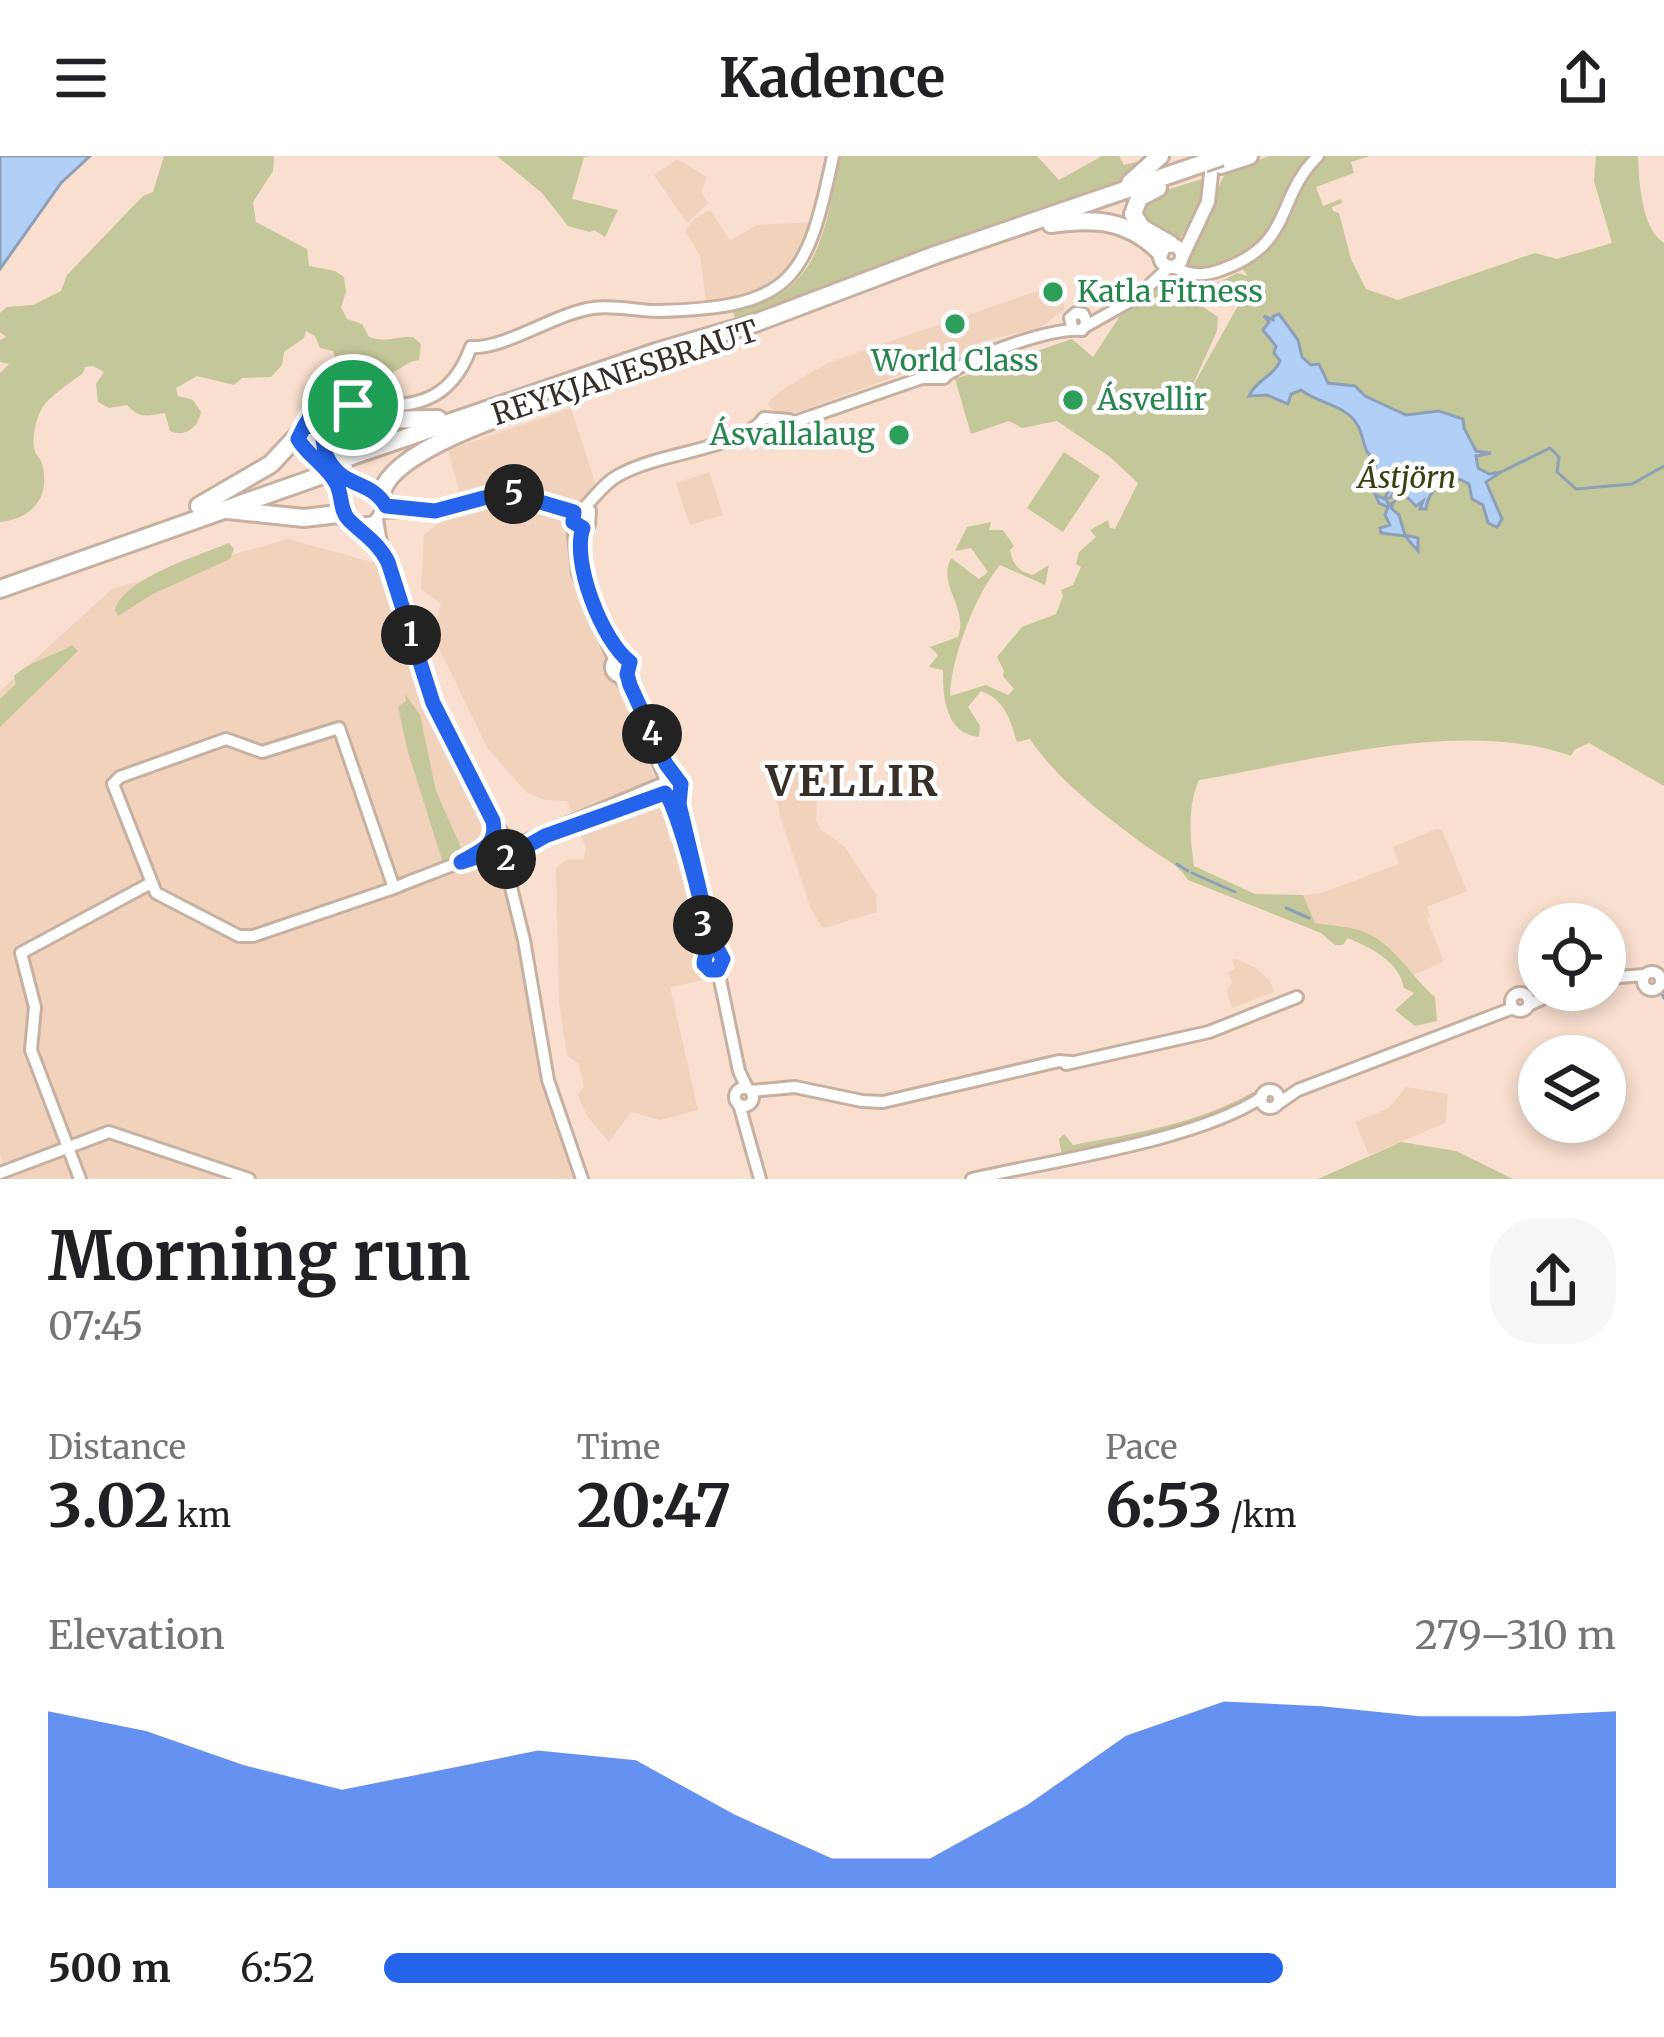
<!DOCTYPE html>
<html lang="en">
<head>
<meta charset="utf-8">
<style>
	:root { --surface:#fff; --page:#f6f6f6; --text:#202124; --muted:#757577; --accent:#2563eb }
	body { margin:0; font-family:Merriweather,serif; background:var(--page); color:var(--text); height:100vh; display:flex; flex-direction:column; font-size:45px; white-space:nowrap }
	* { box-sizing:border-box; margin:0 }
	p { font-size:39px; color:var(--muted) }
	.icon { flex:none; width:66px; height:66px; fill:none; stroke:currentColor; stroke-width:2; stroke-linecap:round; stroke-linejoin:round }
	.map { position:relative; height:1023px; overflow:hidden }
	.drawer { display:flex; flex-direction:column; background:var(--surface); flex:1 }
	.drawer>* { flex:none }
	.tools { position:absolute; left:1518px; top:747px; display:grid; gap:24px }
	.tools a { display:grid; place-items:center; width:108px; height:108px; border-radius:50%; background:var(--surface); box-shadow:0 6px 18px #0003; font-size:60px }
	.pin { position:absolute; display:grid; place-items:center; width:102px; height:102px; color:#fff; margin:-51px; border:6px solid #fff; border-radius:50%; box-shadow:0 3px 12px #0007 }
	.km { position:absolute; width:60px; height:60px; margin:-30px; border-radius:50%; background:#222; color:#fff; font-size:33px; line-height:60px; text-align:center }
	.round { display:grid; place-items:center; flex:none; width:126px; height:126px; border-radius:48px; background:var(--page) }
	.head { display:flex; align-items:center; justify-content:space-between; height:204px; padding:0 48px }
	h1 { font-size:66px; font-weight:700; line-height:90px }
	.metrics { display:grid; grid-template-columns:repeat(3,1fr); gap:18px; height:204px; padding:12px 48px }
	.metrics div { display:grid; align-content:center }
	.metrics b { font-size:60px; font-weight:700 }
	.metrics small { font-size:33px; font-weight:400 }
	.metrics p { font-size:33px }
	.chart { height:336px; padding:24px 48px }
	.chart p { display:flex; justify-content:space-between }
	.chart svg { width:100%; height:216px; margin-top:12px; fill:var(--accent); opacity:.7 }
	ul { padding:0 48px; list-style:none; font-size:39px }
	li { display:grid; grid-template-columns:192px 144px 1fr; align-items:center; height:90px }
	li i { height:30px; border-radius:15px; background:var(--accent) }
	header { display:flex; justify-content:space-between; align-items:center; height:156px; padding:0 48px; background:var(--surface); font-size:54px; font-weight:700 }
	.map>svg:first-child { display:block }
	.built { fill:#f0d2bd }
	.green { fill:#c4c799 }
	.water { fill:#b2d0f6; stroke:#8ea0b8; stroke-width:3 }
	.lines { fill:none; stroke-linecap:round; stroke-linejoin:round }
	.stream { stroke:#8ea0b8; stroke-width:3 }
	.secondary-casing { stroke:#c8b0a1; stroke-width:16 }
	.primary-casing { stroke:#c8b0a1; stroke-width:18 }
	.highway-casing { stroke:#c8b0a1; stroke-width:22 }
	.secondary { stroke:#fff; stroke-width:10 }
	.primary { stroke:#fff; stroke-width:12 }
	.highway { stroke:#fff; stroke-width:16 }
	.highway-bridge-casing { stroke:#c8b0a1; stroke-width:22; stroke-linecap:butt }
	.highway-bridge { stroke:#fff; stroke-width:16 }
	.route-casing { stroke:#fff; stroke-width:24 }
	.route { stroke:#2563eb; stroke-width:15 }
	.leisure-dot { fill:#2e9e5b; stroke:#fff; stroke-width:4.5 }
	.labels { text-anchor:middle; stroke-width:9; stroke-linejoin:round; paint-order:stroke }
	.leisure-label { font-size:30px; fill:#27864d; stroke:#fff; text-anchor:start }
	.street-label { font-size:30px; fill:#392f29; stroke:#fff }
	.park-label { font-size:30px; font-style:italic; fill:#3d3f11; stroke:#fff }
	.district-label { font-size:42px; font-weight:bold; letter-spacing:3px; fill:#392f29; stroke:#fff }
</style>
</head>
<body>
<header><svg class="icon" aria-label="menu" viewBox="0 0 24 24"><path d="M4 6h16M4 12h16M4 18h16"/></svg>Kadence<svg class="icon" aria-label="share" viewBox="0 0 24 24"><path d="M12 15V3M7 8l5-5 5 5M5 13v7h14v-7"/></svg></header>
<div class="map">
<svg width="1664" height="1023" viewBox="0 0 1664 1023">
	<rect width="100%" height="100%" fill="#f8dfcf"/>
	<g class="built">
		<path d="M 677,3 L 707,21 L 701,36 L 708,47 L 687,67 L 654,19 Z"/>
		<path d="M 710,54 L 730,84 L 757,69 L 811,66 L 791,112 L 766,133 L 749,139 L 706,145 L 700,100 L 685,74 L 694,63 Z"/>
		<path d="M 1058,128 L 1065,152 L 1040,172 L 982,185 L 960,199 L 945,195 L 930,200 L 905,217 L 784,261 L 768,250 L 770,244 L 788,230 L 830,206 Z"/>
		<path d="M 571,252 L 596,330 L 579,346 L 565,347 L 561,358 L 569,374 L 569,412 L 664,645 L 662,652 L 670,685 L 677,684 L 710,823 L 670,831 L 698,954 L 660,964 L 631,956 L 609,986 L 587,960 L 578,939 L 584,931 L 579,908 L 567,900 L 559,846 L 556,712 L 567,703 L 584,703 L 586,692 L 567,645 L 545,644 L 527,637 L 488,593 L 436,486 L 434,470 L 441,448 L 421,433 L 424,379 L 436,369 L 479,351 L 462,345 L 448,294 Z"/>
		<path d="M 709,316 L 723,359 L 690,369 L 676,327 Z"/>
		<path d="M 288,383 L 386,410 L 420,525 L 486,670 L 507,735 L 545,926 L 577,1023 L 9,1023 L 0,999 L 0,535 L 112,433 Z"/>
		<path d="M 818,605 L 829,611 L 831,620 L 831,627 L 817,645 L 816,665 L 821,674 L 845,691 L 876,738 L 877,756 L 828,771 L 822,771 L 811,753 L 781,664 L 771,618 L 772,614 Z"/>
		<path d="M 1436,673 L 1442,674 L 1467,735 L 1427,751 L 1430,761 L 1427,763 L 1444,806 L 1407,821 L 1383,796 L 1315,767 L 1303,739 L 1322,737 L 1399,708 L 1393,691 Z"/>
		<path d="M 1235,803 L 1254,811 L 1270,825 L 1274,836 L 1232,852 L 1227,835 L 1232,826 L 1228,817 L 1235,812 L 1232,804 Z"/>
		<path d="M 1406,931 L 1448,938 L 1445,967 L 1369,999 L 1355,966 L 1389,952 Z"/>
	</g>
	<g class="green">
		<path d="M 164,0 L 274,0 L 273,15 L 253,46 L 256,66 L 307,93 L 309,110 L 335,115 L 344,121 L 346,136 L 341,151 L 347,163 L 362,168 L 369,181 C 387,187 395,180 413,181 L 421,188 L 419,204 C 406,206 401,213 390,218 C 379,222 349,211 337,208 L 333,195 L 320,192 L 315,180 L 306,175 L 304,182 L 284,196 L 282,209 L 271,221 L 242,222 L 234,229 L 197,220 L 176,232 L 178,240 L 193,244 L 201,256 C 198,271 186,282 170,275 L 165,257 C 149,259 140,264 127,249 L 109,252 L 98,246 L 96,228 L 104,216 L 93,210 L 85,211 L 83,217 C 70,227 48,241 41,254 C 36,264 32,281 34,291 C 35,300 40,300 42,308 C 51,341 32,363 0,366 L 0,217 L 9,208 L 0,206 L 0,184 L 6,181 L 0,176 L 0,157 L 7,151 L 33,149 L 61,135 L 67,119 L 143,40 L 153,36 Z"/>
		<path d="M 497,0 L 592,0 L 584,1 L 572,43 L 618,54 L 605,81 L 594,74 L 590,76 L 568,70 L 542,37 Z"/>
		<path d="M 839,0 L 1037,0 L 1059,24 L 1102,0 L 1119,0 L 1124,9 L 1145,4 L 1143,15 L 1111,33 L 736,164 L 731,152 C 746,148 765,147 778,139 C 825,112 830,48 839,0 Z"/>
		<path d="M 1269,0 L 1313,0 L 1258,94 L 1210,113 L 1189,110 L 1184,99 L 1226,16 Z"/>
		<path d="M 1323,0 L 1370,0 L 1351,6 L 1354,17 L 1316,31 L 1323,50 L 1341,43 L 1342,47 L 1332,51 L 1333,55 L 1339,57 L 1351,103 L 1366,133 L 1398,144 L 1535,97 L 1557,103 L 1612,87 L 1594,25 L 1596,0 L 1638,0 C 1639,26 1641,72 1664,87 L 1664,630 L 1589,587 L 1574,594 L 1571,600 C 1462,561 1312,605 1199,624 C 1187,652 1190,681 1194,710 L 1255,738 L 1303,739 L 1315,767 C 1331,770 1350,770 1364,776 C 1394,787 1412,822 1435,841 L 1437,865 L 1415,870 L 1395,854 L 1414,837 L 1404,832 C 1399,805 1371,792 1348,782 L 1343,789 L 1335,789 L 1321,777 L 1188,724 C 1178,707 1159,700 1143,688 C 1103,658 1058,625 1030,583 L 1017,586 C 1010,563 1005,544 981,535 L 968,551 L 980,570 L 979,581 C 945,577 943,542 943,514 L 929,511 L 938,499 L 930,491 L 958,481 C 969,451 937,431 951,402 L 979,423 L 988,416 L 971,392 L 955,395 L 967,371 L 991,366 L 989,374 L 1003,374 L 1014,390 L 1010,394 C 1013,409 1018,415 1033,419 L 1049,409 L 1045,429 L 1000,409 C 975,439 951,502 950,540 L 986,529 L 1008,539 L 1014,533 L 1003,520 L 1004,515 L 997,501 L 1022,471 L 1056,458 L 1063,440 L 1061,434 L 1073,429 L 1081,411 L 1076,408 L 1079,396 L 1096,381 L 1090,374 L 1108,364 L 1110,372 L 1115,373 L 1138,327 L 1110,301 L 1057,265 L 1022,272 L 1009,265 L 971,278 L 955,223 L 1072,183 L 1093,201 L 1120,160 L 1164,125 L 1218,161 L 1217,175 L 1189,237 L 1243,141 L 1240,136 L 1214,129 L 1237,117 L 1248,120 L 1240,110 C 1287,93 1294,36 1323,0 Z"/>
		<path d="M 1205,22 L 1199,50 L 1179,84 L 1147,72 L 1136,53 L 1160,36 Z"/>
		<path d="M 1064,296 L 1100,320 L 1063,376 L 1027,352 Z"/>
		<path d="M 229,387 L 234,393 L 230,403 L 153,438 L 118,460 L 115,454 C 124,422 198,400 229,387 Z"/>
		<path d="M 72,489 L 78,495 L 0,571 L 0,543 L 16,528 L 14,520 C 33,503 51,502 72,489 Z"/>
		<path d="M 405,538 L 420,559 L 436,635 L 463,696 L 443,707 L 408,596 L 398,551 L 406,545 Z"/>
		<path d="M 1264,930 C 1246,966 1104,990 1062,1000 L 1059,983 L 1064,978 L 1073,989 C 1141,976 1203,967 1264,930 Z"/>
		<path d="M 1401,986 L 1456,995 L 1513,1023 L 1318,1023 Z"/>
	</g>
	<g class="water">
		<path d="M 0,0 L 90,0 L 61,27 L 0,113 Z"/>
		<path d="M 1279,158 L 1298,184 L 1302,201 L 1311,209 L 1319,208 L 1328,227 L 1355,230 L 1365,240 L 1406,259 L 1439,255 L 1463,263 L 1464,272 L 1476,295 L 1491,297 L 1476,300 L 1478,312 L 1489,318 L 1501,316 L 1486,326 L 1502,363 L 1497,371 L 1488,367 L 1483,349 L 1472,343 L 1469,328 L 1459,323 C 1444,326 1428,332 1426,353 L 1420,353 L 1423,345 L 1416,350 L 1397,331 L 1390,342 L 1385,342 L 1389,349 L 1394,346 L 1391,352 L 1399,359 L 1405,379 L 1418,382 L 1418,395 L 1405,380 L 1381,377 L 1380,372 L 1390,369 L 1385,359 L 1388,351 L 1379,347 L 1375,338 L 1384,343 L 1388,336 L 1375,313 L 1376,305 C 1361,295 1366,283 1357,268 C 1344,248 1319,248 1301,234 L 1291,238 L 1288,248 L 1267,239 L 1249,240 C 1255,225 1274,220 1280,205 L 1274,197 L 1276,190 L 1263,174 L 1269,166 L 1264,160 L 1273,164 L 1273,160 Z"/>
	</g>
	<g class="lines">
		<g class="stream">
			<path d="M 1501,316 L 1550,292 L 1559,301 L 1557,316 L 1576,333 L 1632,328 L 1664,310"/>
			<path d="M 1177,708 L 1188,715"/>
			<path d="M 1192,717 L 1235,736"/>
			<path d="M 1286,752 L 1309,762"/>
			<path d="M 1662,838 L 1664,842"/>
		</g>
		<defs>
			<g id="secondary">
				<path d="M 1173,111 C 1193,121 1206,120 1226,112 C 1294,86 1275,42 1318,0"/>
				<path d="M 1086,170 L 1136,142 L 1169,111"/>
				<path d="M 950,217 C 978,198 1049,172 1082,174 L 1087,167 L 1083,158 L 1076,157 L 1070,162 L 1073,174"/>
				<path d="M 774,265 L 774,279 L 766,282 L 759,278 L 758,269 L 764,262 L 789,264"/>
				<path d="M 311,269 L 322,276 C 325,296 331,321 354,328 C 367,332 372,330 381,342 L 381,356 L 374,366 L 356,369 C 339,357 345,341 335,324 C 325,308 312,300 300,286 L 300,275 Z"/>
				<path d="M 316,270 L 317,258 L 323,252 C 388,246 444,266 471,191 C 503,194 556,157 593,152 C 615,149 637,155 658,155 C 793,152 807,124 833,0"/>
				<path d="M 776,276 L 792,267 L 922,222 L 944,222 L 951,214 L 946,204 L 933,207 L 935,221"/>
				<path d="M 584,352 C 596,340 604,327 619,319 C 662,296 717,297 758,269"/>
				<path d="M 381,356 L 443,354 L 501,336 L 574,356"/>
				<path d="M 377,363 L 382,393 L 397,425 L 433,547 L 485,652 L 506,682"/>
				<path d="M 575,369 L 589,369 L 590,355 L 581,352 L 572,359 L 578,417 L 614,503"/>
				<circle cx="621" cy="511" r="10"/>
				<path d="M 619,520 L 630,536 L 666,625"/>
				<circle cx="672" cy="632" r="9"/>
				<path d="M 678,639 L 709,779 L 718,795"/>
				<path d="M 510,685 L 521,687 L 664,627"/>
				<path d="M 496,702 L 505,703 L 512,698 L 512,688 L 507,682 L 496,682 L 490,691 L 504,719"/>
				<path d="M 508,702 L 506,711 L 524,784 L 548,924 L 582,1023"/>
				<path d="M 394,732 L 339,572 L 262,596 L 226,583 L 120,621 L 113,628 L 156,737 L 239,780 L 253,780 L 394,732 L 406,727 L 481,698 L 492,698"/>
				<circle cx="713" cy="805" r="10"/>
				<path d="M 718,814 L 739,915 L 747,932"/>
				<circle cx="1652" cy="825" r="9"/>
				<path d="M 1605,822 L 1645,819"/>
				<circle cx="1520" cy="846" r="9"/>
				<path d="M 1529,849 L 1561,834"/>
				<path d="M 1066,908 L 1209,876 L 1297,841"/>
				<circle cx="744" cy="941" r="9"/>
				<circle cx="1270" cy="943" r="9"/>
				<path d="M 751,935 L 795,931 L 862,945 L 883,946 L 1059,905 L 1071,906"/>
				<path d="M 1279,947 L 1298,934 L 1513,852"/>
				<path d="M 739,948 L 760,1023"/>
				<path d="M 0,1017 L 109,976 L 249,1023"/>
				<path d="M 80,1023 L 31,894 L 35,851 L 21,797 L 151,727"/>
				<path d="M 972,1023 C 1049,1005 1200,984 1262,941"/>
			</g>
			<g id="primary">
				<circle cx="1171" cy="100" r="11"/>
				<path d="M 1182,101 L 1208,46 L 1213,0"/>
			</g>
			<g id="highway">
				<path d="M 1221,9 L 1249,0"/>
				<path d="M 1130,27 L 1160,0"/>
				<path d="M 1158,32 L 1139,42 L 1133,58 L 1142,72 L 1170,88"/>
				<path d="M 1051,68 C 1093,62 1128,63 1160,96"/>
				<path d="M 320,273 L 364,264 L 438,263"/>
				<path d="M 340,304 L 656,196 L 755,167 L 935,99 L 1204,7"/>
				<path d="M 381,342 C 383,299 497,262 533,249"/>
				<path d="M 199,350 L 271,308 L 299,278"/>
				<path d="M 228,354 L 304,362 L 338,358 L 347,362"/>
				<path d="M 0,433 L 320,320"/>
			</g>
		</defs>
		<use href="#secondary" class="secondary-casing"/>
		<use href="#primary" class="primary-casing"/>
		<use href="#highway" class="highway-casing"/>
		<use href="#secondary" class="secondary"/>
		<use href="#primary" class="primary"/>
		<use href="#highway" class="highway"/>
		<defs>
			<g id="highway-bridge">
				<path d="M 1204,7 L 1221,1"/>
				<path d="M 320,320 L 344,312"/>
			</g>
		</defs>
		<use href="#highway-bridge" class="highway-bridge-casing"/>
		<use href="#highway-bridge" class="highway-bridge"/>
	</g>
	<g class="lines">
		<defs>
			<path id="route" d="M 353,249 L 321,253 L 316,270 L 304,271 L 298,283 C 306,298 326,309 336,327 C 343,339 339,354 349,364 C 363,378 378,386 388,406 L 433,547 L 493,665 C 498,690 480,695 461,706 L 486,698 L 505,703 L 545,680 L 665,637 C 677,648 710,772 708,791 C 707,797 704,802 704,808 L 710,814 L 718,814 L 723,803 L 710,779 L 679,648 L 681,628 L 666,608 L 630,529 L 627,518 L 630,506 C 602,485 571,405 583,372 L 573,366 L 574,356 L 506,336 L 435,355 L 386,350 C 370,323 344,333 328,303 C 323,293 324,284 321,274 C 317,269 310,268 304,271 L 318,248 L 334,245 L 353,249"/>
		</defs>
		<use href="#route" class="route-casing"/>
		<use href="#route" class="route"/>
	</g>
	<g class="leisure-dot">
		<circle cx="1053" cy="136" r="12"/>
		<circle cx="955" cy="168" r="12"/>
		<circle cx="1073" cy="244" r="12"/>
		<circle cx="899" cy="279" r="12"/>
	</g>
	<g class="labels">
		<g class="leisure-label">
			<text x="1077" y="146">Katla Fitness</text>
			<text x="955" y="215" text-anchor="middle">World Class</text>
			<text x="1097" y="254">Ásvellir</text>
			<text x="875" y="289" text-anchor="end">Ásvallalaug</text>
		</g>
		<g class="street-label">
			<text transform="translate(625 217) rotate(-18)" y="10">REYKJANESBRAUT</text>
		</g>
		<g class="park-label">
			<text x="1407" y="332">Ástjörn</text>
		</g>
		<g class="district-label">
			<text x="853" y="640">VELLIR</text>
		</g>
	</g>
</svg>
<div class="tools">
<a><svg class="icon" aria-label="locate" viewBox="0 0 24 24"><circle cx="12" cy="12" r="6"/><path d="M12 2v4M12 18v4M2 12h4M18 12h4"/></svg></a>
<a><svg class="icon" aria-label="layers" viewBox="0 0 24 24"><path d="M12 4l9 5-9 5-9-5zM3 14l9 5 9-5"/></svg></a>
</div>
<div class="pin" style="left:353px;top:249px;background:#1e9e55"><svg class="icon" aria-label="arrive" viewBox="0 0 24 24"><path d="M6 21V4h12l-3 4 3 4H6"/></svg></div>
<b class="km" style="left:411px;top:479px">1</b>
<b class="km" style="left:506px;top:703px">2</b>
<b class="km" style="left:703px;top:769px">3</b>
<b class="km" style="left:652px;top:578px">4</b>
<b class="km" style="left:514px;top:338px">5</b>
</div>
<section class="drawer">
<div class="head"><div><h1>Morning run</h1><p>07:45</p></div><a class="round"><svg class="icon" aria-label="share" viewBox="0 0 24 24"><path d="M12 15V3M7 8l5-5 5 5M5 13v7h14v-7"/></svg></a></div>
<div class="metrics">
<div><p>Distance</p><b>3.02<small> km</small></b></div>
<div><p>Time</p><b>20:47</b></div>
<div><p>Pace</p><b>6:53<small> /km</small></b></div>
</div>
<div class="chart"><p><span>Elevation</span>279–310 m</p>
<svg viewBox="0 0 160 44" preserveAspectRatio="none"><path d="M0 44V8L10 12L20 19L30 24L40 20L50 16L60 18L70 29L80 38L90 38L100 27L110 13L120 6L130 7L140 9L150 9L160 8V44z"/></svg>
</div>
<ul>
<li><b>500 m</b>6:52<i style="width:73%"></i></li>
</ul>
</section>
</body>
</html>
